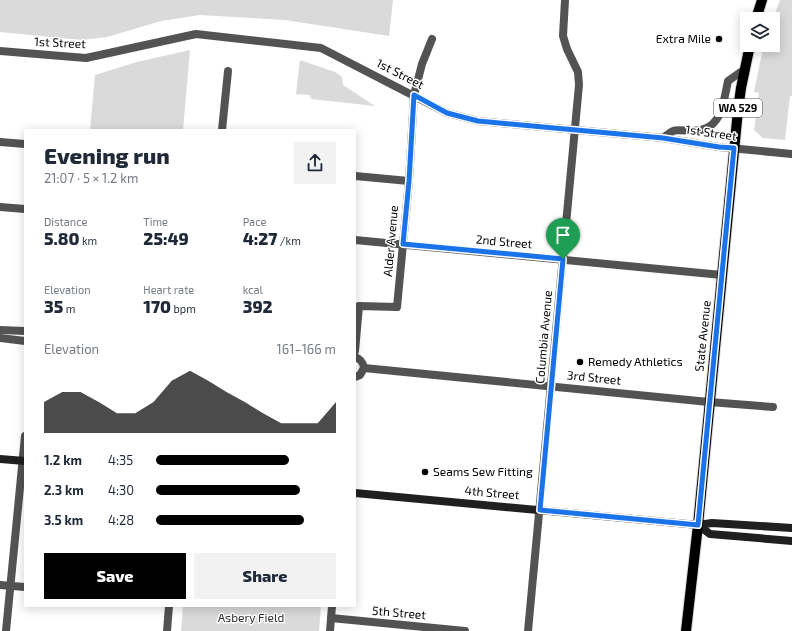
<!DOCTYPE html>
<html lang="en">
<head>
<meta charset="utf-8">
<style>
	:root { --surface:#fff; --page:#f2f2f3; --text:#1f2937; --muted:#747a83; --accent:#000 }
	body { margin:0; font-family:"Exo 2",sans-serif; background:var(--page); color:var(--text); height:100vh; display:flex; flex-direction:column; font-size:15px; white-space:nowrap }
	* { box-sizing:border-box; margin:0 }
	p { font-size:13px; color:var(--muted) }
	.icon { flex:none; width:22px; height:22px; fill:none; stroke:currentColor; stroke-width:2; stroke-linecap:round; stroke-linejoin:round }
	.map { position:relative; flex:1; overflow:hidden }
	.side { position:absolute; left:24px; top:129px; width:332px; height:478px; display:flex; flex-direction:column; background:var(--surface); border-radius:0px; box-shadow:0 2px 10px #0003 }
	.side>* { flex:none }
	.fabs { position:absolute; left:740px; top:12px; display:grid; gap:8px }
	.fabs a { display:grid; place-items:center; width:40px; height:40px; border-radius:0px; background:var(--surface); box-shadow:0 2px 10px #0003; font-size:20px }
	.pin { position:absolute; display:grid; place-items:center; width:34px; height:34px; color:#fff; margin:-41px -17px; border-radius:50% 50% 50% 0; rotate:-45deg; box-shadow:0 0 4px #0007 }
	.pin .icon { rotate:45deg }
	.round { display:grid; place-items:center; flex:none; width:42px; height:42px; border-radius:0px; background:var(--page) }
	.headline { display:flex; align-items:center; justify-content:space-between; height:68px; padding:0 20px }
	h1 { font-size:22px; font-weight:800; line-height:30px }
	.metrics { display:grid; grid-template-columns:repeat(3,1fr); gap:6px; height:68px; padding:4px 20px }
	.metrics div { display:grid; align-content:center }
	.metrics b { font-size:17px; font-weight:800 }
	.metrics small { font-size:11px; font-weight:400 }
	.metrics p { font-size:11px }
	.chart { height:112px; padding:8px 20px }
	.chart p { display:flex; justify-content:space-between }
	.chart svg { width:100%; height:72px; margin-top:4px; fill:var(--accent); opacity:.7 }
	.button { display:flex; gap:8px; margin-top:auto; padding:8px 20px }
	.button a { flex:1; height:46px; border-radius:0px; background:var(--accent); color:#fff; font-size:16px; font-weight:800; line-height:46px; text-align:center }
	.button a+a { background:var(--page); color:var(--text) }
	ul { padding:0 20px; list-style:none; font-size:13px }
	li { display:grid; grid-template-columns:64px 48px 1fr; align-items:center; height:30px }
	li i { height:10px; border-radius:5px; background:var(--accent) }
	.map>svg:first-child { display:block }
	.green { fill:#dadada }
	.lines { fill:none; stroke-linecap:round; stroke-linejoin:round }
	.primary-casing { stroke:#dbdbdb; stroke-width:12 }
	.minor { stroke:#535353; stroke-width:8 }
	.tertiary { stroke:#535353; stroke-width:8 }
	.secondary { stroke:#202020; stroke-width:8 }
	.primary { stroke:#000; stroke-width:10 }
	.route-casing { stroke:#fff; stroke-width:8 }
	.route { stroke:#1a73e8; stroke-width:5 }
	.poi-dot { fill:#000; stroke:#fff; stroke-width:1.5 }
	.labels { text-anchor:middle; stroke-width:3; stroke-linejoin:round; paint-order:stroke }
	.shield { fill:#fff; stroke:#4c4c4c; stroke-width:1 }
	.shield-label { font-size:11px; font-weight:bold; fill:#000 }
	.poi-label { font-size:12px; fill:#000; stroke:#fff; text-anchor:start }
	.street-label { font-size:12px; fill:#000; stroke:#fff }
	.park-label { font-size:12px; fill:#313131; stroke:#fff }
</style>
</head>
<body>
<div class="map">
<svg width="792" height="631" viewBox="0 0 792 631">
	<rect width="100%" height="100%" fill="#fff"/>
	<g class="green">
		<path d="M 0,0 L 393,0 L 389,36 L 285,20 L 200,15 L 161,21 L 107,37 L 82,40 L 0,32 Z"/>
		<path d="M 780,0 L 792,0 L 792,96 L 790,96 L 785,140 L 763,138 L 754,130 L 759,93 L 754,92 L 759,67 L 764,45 L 773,45 L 773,19 Z"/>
		<path d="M 190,50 L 183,130 L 90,130 L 95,75 L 137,62 Z"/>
		<path d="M 300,60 L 335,72 L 342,77 L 343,85 L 375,106 L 311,99 L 310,95 L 296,94 Z"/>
		<path d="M 183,606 L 321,606 L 319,631 L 181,631 Z"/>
	</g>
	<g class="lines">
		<defs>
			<g id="primary">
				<path d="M 756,19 L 762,0"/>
				<path d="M 686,631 L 698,525 L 738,110 L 741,88 L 750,45"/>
			</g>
		</defs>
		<use href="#primary" class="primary-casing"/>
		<g class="minor">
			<path d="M 222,130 L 228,71"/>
			<path d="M 0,142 L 25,144"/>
			<path d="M 355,176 L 409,181"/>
			<path d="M 0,207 L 25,209"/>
			<path d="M 355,240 L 722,275"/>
			<path d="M 355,351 L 359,306 L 397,307 L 409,181 L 414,95 L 422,64 L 432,39"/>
			<path d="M 0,585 L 25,587"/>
			<path d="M 331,618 L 465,631"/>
			<path d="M 6,631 L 25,436"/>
			<path d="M 167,631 L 169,606"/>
			<path d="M 330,631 L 332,606"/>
			<path d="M 528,631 L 579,85 L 578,72 L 567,49 L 563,36 L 565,0"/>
		</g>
		<g class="tertiary">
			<path d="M 0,51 L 86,58 L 196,34 L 321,48 L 447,113 L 478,121 L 663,138 L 719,147 L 792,154"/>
			<path d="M 663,138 C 666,136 670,132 673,131 C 677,129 687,131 692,131 C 722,131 723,104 728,81 L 745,69"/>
			<path d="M 0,330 L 25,331"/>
			<path d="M 0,338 L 25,341"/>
			<path d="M 355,357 C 361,359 363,362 364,368 L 360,375 L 355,377"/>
			<path d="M 364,368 L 709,402 L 773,407"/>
		</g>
		<g class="secondary">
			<path d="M 0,459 L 25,461"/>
			<path d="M 355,493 L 698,525 L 712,523 L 792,528"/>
			<path d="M 698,525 L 710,534 L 792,541"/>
		</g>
		<use href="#primary" class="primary"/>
	</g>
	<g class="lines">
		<defs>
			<path id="route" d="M 414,95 L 447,113 L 478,121 L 663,138 L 719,147 L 734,148 L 698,525 L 540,510 L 563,259 L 403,244 L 409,181 Z"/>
		</defs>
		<use href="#route" class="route-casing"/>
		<use href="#route" class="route"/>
	</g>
	<g class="poi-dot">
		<circle cx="719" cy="39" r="4"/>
		<circle cx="580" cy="362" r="4"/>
		<circle cx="425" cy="472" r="4"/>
	</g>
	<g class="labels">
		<rect class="shield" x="714" y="99" width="48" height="18" rx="3"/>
		<g class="shield-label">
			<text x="738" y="112">WA 529</text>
		</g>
		<g class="poi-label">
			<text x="711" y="43" text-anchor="end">Extra Mile</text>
			<text x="588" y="366">Remedy Athletics</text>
			<text x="433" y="476">Seams Sew Fitting</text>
		</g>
		<g class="street-label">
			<text transform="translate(60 43) rotate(3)" y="4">1st Street</text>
			<text transform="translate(400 74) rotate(27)" y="4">1st Street</text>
			<text transform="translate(711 133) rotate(8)" y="4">1st Street</text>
			<text transform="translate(391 241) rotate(-85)" y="4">Alder Avenue</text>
			<text transform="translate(504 242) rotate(5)" y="4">2nd Street</text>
			<text transform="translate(703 336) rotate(-84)" y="4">State Avenue</text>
			<text transform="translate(544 337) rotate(-85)" y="4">Columbia Avenue</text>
			<text transform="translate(594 378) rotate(6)" y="4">3rd Street</text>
			<text transform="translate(492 493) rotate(5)" y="4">4th Street</text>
			<text transform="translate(399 613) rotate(5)" y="4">5th Street</text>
		</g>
		<g class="park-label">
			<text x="251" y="622">Asbery Field</text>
		</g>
	</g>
</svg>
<div class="fabs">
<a><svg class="icon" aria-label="layers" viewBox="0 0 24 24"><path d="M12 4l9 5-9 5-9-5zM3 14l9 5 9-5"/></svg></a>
</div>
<div class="pin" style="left:563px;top:259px;background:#1e9e55"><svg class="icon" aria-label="arrive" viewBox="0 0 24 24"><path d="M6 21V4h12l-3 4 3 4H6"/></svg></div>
<section class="side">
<div class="headline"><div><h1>Evening run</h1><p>21:07 · 5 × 1.2 km</p></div><a class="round"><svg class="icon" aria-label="share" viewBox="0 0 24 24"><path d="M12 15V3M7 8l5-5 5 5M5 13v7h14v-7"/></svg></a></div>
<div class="metrics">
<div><p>Distance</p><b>5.80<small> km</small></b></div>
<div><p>Time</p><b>25:49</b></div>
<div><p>Pace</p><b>4:27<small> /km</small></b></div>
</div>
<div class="metrics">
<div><p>Elevation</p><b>35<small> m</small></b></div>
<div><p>Heart rate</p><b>170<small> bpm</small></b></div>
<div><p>kcal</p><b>392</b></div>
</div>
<div class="chart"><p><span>Elevation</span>161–166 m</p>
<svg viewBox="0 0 160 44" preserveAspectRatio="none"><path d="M0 44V25L10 19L20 19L30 25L40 32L50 32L60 25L70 12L80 6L90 12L100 19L110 25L120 32L130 38L140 38L150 38L160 25V44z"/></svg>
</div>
<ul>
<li><b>1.2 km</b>4:35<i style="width:74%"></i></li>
<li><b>2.3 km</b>4:30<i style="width:80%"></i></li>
<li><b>3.5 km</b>4:28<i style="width:82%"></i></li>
</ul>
<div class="button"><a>Save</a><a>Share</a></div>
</section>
</div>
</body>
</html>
